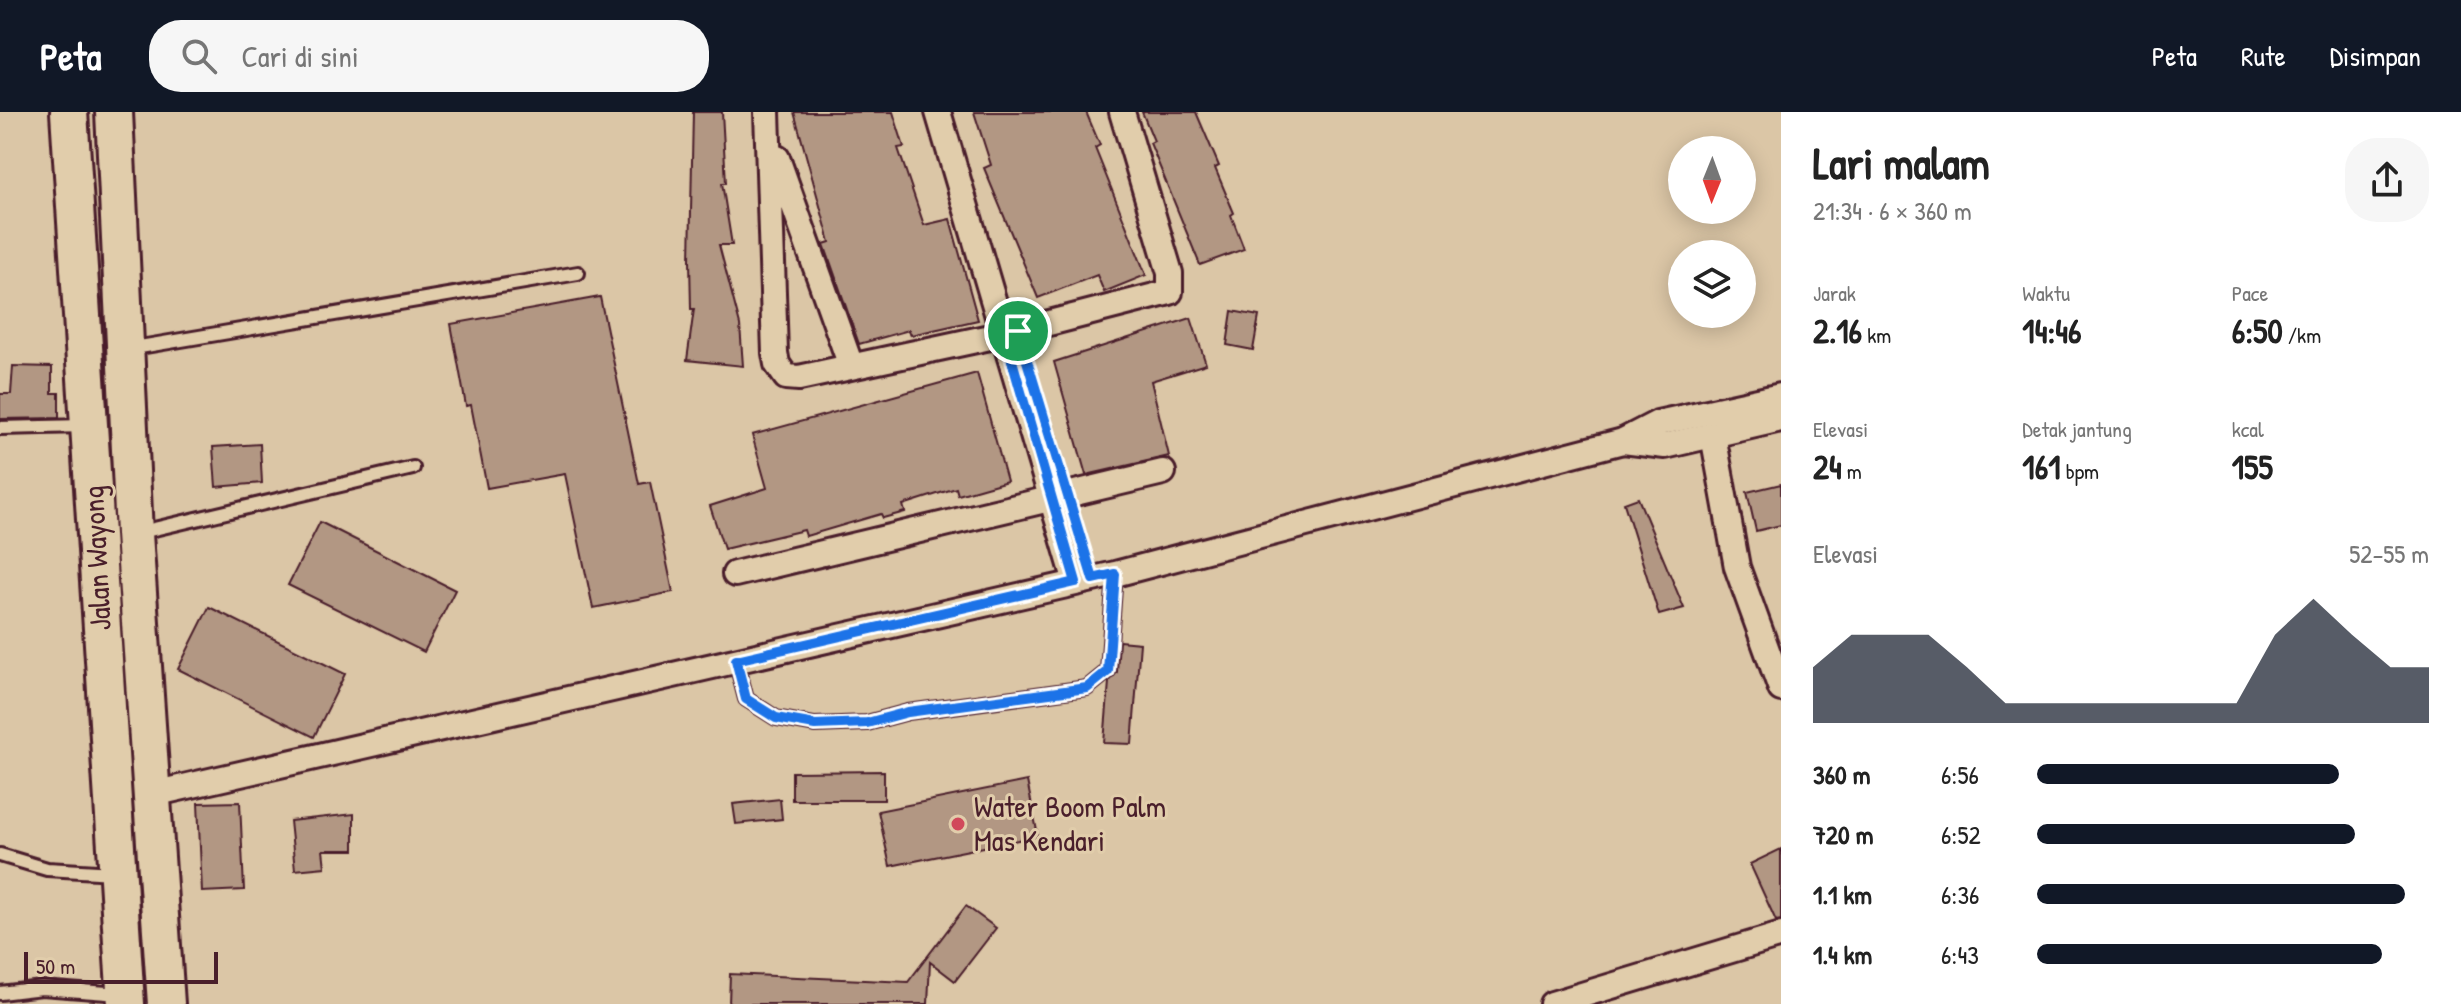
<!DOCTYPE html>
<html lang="id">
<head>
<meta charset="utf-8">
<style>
	:root { --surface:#fff; --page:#f6f6f6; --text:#222; --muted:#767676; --accent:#111827 }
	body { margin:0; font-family:"Patrick Hand",sans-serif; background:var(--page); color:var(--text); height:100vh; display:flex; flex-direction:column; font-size:30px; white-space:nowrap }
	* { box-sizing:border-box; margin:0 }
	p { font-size:26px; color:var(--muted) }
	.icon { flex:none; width:44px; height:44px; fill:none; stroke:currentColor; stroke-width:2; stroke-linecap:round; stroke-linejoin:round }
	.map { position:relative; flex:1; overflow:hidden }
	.panel { display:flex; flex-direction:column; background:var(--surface); width:680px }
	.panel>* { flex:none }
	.needle { width:52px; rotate:181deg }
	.fabs { position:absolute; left:1668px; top:24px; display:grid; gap:16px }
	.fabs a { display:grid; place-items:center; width:88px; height:88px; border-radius:50%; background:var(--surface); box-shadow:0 4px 20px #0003; font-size:40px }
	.scale { position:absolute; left:24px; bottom:20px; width:194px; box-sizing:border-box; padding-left:8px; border:4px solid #4a1f2b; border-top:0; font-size:22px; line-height:28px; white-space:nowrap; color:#4a1f2b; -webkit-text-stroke:6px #e1cdab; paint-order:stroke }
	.pin { position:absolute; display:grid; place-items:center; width:68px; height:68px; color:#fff; margin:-34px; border:4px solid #fff; border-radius:50%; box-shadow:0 2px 8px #0007 }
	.round { display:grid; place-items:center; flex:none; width:84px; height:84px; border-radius:32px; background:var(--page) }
	.overview { display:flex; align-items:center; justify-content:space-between; height:136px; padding:0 32px }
	h1 { font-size:44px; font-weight:800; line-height:60px }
	.metrics { display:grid; grid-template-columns:repeat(3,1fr); gap:12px; height:136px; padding:8px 32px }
	.metrics div { display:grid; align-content:center }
	.metrics b { font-size:34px; font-weight:800 }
	.metrics small { font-size:22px; font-weight:400 }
	.metrics p { font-size:22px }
	.chart { height:224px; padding:16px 32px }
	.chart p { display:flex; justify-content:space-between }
	.chart svg { width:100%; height:144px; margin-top:8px; fill:var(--accent); opacity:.7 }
	ul { padding:0 32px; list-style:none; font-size:26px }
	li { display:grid; grid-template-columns:128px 96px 1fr; align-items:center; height:60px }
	li i { height:20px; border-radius:10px; background:var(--accent) }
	header { display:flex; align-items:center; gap:48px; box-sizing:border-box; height:112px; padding:0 40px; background:var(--accent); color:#fff }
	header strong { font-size:38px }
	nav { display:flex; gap:44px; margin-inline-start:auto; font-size:28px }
	.search { width:560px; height:72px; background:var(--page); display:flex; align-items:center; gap:20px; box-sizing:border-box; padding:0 28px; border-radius:32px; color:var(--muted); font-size:30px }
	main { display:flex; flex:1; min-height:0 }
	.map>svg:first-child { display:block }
	.building { fill:#b29783; stroke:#4a1f2b; stroke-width:2 }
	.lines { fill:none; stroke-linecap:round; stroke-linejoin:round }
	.lane-casing { stroke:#4a1f2b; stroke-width:18 }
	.street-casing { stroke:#4a1f2b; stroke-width:30 }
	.secondary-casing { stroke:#4a1f2b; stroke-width:42 }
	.lane { stroke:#e1cdab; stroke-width:12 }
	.street { stroke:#e1cdab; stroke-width:24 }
	.secondary { stroke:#e1cdab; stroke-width:36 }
	.route-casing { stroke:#fff; stroke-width:16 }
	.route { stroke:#1a73e8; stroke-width:10 }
	.poi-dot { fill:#d1495b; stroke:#e1cdab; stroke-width:3 }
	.labels { text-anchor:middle; stroke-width:6; stroke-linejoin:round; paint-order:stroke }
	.street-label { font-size:30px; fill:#4a1f2b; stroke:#e1cdab }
	.poi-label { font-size:30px; fill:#4a1f2b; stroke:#e1cdab; text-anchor:start }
</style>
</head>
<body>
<header>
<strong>Peta</strong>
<div class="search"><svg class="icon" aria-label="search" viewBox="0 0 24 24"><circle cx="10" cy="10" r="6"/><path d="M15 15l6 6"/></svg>Cari di sini</div>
<nav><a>Peta</a><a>Rute</a><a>Disimpan</a></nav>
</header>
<main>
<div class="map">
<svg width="1781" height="892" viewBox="0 0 1781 892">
	<rect width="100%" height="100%" fill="#dbc6a6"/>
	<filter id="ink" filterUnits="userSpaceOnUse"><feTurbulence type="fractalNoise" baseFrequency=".0125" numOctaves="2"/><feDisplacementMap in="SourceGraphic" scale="16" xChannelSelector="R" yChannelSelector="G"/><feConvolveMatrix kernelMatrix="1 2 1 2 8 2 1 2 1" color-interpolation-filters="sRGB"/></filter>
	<g filter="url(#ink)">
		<g class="building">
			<path d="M 693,0 L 722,0 L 726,71 L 722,71 L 732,133 L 719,133 L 740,213 L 743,254 L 687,248 L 694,197 L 691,197 L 690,148 Z"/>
			<path d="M 794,0 L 893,0 L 904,35 L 898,36 L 924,113 L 950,107 L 978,208 L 911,223 L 909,218 L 859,232 L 824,132 L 830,130 Z"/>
			<path d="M 974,0 L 1086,0 L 1100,33 L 1095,36 L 1146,163 L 1104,180 L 1097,163 L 1038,186 L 984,56 L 991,53 Z"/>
			<path d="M 1142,0 L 1196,0 L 1219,54 L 1215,56 L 1234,101 L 1231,103 L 1244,137 L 1200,153 L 1150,31 L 1154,29 Z"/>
			<path d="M 600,185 L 639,372 L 650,370 L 673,480 L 593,496 L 565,362 L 487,376 L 471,293 L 466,294 L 451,212 Z"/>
			<path d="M 1232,199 L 1259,204 L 1253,238 L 1227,233 Z"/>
			<path d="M 1191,206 L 1206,252 L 1151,269 L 1169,344 L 1086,363 L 1054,250 Z"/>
			<path d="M 13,254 L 52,255 L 52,281 L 59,281 L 59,306 L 0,307 L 0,282 L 11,282 Z"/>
			<path d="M 977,261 L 1007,369 L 958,383 L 956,376 L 903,393 L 905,400 L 883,406 L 881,402 L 806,424 L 804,418 L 724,437 L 710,394 L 767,376 L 752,323 Z"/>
			<path d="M 260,332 L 262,371 L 216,375 L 213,335 Z"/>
			<path d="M 1781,372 L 1781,413 L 1756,419 L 1747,380 Z"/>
			<path d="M 1638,386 L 1684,496 L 1659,503 L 1624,391 Z"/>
			<path d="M 320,410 L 455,478 L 424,540 L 288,473 Z"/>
			<path d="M 209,495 L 345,562 L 314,625 L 178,557 Z"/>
			<path d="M 1119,529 L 1140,531 L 1132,632 L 1104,631 L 1109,570 L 1117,560 Z"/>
			<path d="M 884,659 L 884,688 L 792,688 L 792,660 Z"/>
			<path d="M 1027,669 L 1038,724 L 890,754 L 878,699 Z"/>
			<path d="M 780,687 L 782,707 L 736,712 L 733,692 Z"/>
			<path d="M 240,690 L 244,778 L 202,780 L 198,691 Z"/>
			<path d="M 354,702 L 354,738 L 323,738 L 325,755 L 295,758 L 290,709 Z"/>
			<path d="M 1781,737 L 1781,808 L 1776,809 L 1750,752 Z"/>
			<path d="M 966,794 L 996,816 L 955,869 L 930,850 L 928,892 L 729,892 L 730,862 L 908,870 Z"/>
		</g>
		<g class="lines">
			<defs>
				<g id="lane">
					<path d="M 128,237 L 578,161"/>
					<path d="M 0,316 L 85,314"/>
					<path d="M 137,421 L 413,356"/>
					<path d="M 736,548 L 746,587 L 776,606 L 815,613 L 867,611 L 908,600 L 1087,576 L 1108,559 L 1115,462"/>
					<path d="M 0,743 L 47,757 L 114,761"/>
					<path d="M 0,881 L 42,876 L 120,882"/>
				</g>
				<g id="street">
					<path d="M 767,0 L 775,241 L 777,252 L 786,265 L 799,266 L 1018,219 L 1170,180 L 1170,161 L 1122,0"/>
					<path d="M 938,0 L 1076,470"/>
					<path d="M 777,46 L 851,254"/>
					<path d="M 1713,323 L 1737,455 L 1781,577"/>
					<path d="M 1623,329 L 1665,334 L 1781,307"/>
					<path d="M 735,462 L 1163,360"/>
					<path d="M 153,682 L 1115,462 L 1623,329 L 1658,311 L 1781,284"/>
					<path d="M 1552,892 L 1781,823"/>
				</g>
				<g id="secondary">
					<path d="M 69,0 L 126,892"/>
					<path d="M 114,0 L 134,422 L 166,892"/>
				</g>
			</defs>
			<use href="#lane" class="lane-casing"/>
			<use href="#street" class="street-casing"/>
			<use href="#secondary" class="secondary-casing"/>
			<use href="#lane" class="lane"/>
			<use href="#street" class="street"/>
			<use href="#secondary" class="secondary"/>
		</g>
	</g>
	<g class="lines" filter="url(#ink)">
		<defs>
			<path id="route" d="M 1018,219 L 1093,467 L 1115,462 L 1108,559 L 1087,576 L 908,600 L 867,611 L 815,613 L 776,606 L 746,587 L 736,548 L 1076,470 L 1004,221 Z"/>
		</defs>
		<use href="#route" class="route-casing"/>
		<use href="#route" class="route"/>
	</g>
	<circle class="poi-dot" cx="958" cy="712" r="8"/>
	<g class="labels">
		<g class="street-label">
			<text transform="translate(97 446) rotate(-93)" y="10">Jalan Wayong</text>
		</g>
		<g class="poi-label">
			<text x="974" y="705">Water Boom Palm<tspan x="974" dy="34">Mas Kendari</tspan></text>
		</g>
	</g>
</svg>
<div class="fabs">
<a><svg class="needle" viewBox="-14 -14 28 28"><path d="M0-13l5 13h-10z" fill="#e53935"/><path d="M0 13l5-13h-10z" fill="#767676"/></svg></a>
<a><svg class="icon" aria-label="layers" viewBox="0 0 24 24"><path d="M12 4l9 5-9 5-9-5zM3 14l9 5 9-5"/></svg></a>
</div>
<div class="scale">50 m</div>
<div class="pin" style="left:1018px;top:219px;background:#1e9e55"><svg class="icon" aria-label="arrive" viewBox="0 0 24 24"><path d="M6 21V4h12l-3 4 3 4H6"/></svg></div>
</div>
<section class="panel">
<div class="overview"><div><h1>Lari malam</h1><p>21:34 · 6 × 360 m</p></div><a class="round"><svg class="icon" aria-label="share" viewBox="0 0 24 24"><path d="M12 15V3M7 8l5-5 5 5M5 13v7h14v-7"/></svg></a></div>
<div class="metrics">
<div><p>Jarak</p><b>2.16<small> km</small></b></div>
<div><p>Waktu</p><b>14:46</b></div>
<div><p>Pace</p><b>6:50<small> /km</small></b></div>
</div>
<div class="metrics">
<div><p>Elevasi</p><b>24<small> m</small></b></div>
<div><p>Detak jantung</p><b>161<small> bpm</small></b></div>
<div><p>kcal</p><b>155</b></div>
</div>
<div class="chart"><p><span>Elevasi</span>52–55 m</p>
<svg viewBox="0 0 160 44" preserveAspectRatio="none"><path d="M0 44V27L10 17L20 17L30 17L40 27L50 38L60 38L70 38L80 38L90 38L100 38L110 38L120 17L130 6L140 17L150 27L160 27V44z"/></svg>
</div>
<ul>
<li><b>360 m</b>6:56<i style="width:77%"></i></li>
<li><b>720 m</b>6:52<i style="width:81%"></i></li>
<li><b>1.1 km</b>6:36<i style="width:94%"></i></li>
<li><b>1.4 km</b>6:43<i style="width:88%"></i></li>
</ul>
</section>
</main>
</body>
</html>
